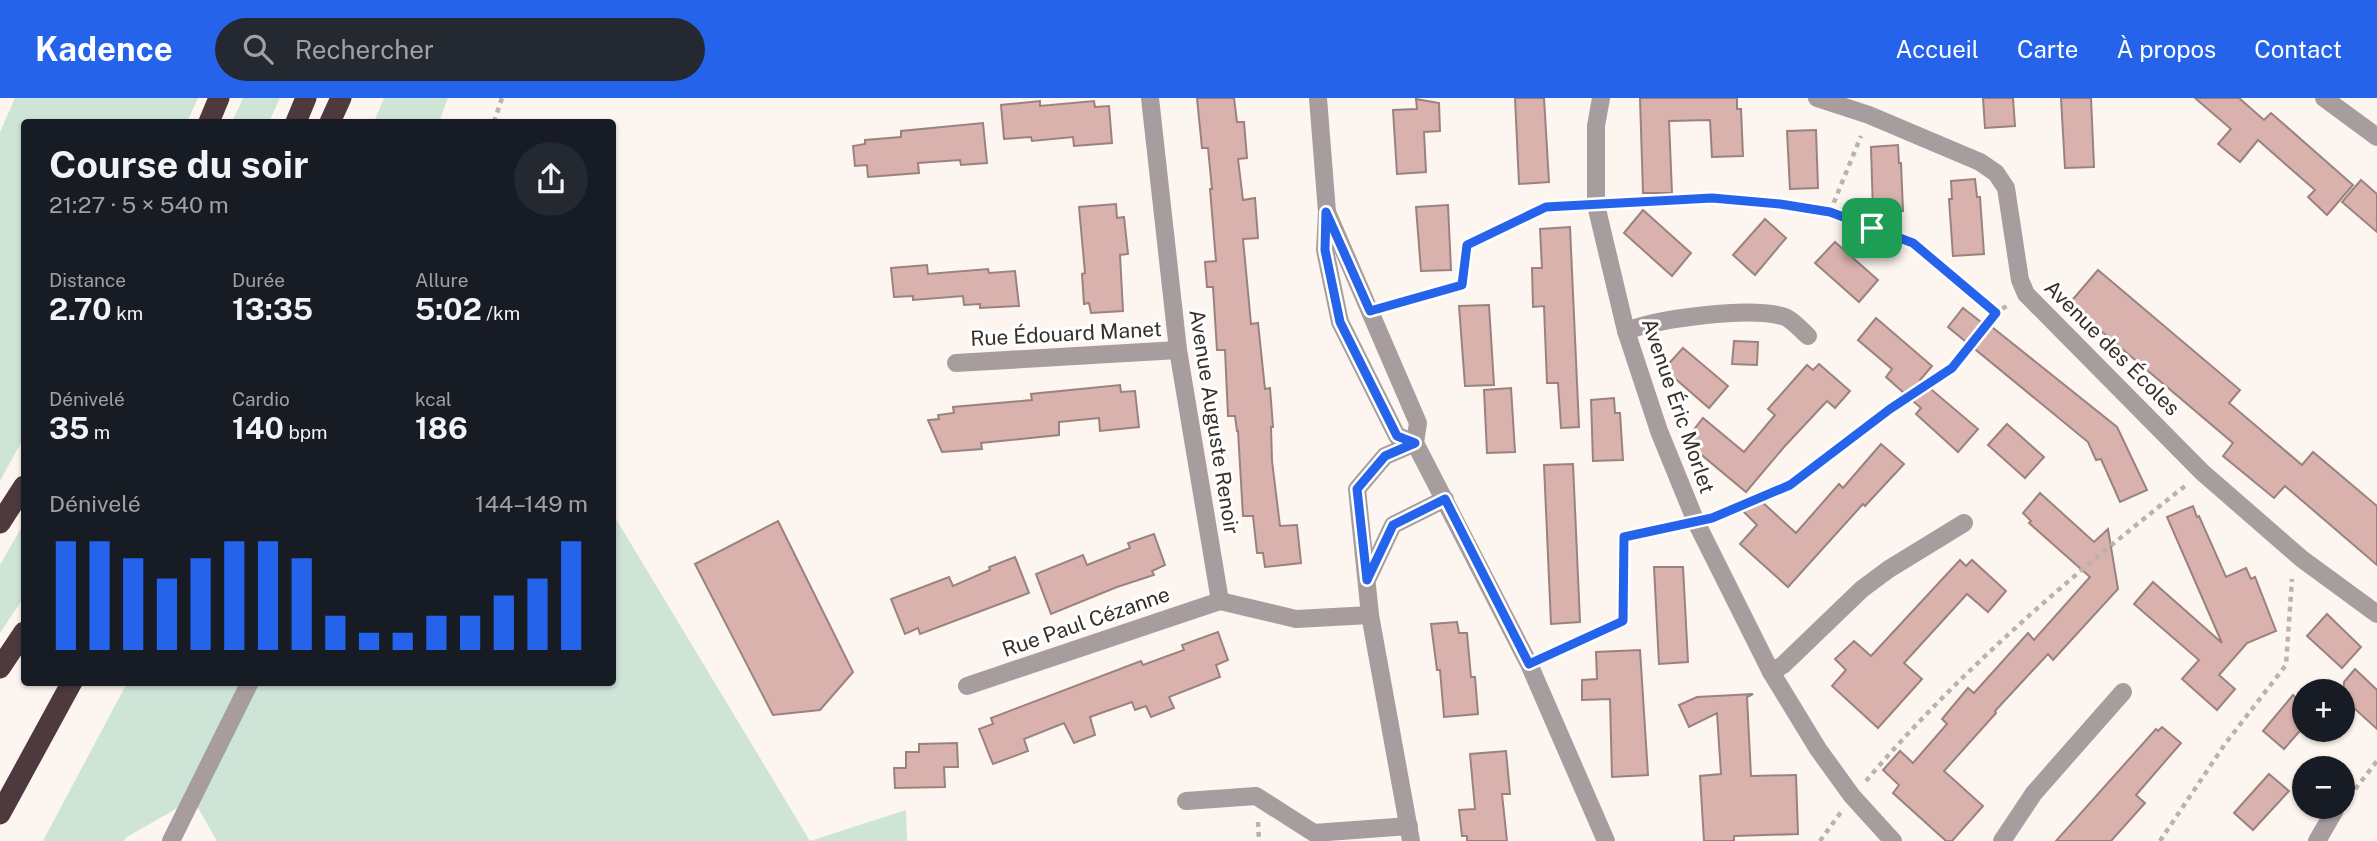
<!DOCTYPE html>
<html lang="fr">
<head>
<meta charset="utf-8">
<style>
	:root { --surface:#171b24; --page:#242831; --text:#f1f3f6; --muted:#9ea1a6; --accent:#2563eb }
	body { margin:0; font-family:"Public Sans",sans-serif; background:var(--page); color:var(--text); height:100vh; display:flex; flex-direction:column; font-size:26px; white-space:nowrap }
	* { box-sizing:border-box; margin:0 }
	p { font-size:23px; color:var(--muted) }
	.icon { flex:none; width:38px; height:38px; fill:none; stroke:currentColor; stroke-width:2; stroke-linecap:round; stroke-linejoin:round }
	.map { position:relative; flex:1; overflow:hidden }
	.panel { position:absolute; left:21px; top:21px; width:595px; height:567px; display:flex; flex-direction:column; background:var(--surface); border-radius:7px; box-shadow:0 2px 5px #0004 }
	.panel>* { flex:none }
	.fabs { position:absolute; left:2292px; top:581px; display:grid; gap:14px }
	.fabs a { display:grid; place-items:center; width:63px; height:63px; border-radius:50%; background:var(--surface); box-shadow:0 2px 5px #0004; font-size:35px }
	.pin { position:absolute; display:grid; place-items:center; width:60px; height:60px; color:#fff; margin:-30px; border-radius:14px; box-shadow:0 4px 10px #0006 }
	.round { display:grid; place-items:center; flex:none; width:74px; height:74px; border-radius:37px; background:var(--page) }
	.overview { display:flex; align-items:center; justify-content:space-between; height:119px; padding:0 28px }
	h1 { font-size:38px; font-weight:700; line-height:52px }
	.figures { display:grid; grid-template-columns:repeat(3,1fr); gap:10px; height:119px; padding:7px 28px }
	.figures div { display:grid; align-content:center }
	.figures b { font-size:30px; font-weight:700 }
	.figures small { font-size:19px; font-weight:400 }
	.figures p { font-size:19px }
	.chart { height:196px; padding:14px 28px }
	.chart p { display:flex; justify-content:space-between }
	.chart svg { width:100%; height:126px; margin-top:7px; stroke:var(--accent); stroke-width:6 }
	header { display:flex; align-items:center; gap:42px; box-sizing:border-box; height:98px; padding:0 35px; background:var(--accent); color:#fff }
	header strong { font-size:33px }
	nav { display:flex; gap:38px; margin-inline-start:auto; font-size:24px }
	.search { width:490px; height:63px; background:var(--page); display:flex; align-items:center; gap:18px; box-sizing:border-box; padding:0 24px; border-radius:38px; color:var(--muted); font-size:26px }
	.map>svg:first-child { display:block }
	.green { fill:#cde4d7 }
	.building { fill:#dab2ad; stroke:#9a827f; stroke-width:2 }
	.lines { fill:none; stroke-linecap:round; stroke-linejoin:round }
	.path { stroke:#bab2ac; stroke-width:4.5; stroke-dasharray:5 5; stroke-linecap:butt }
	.minor { stroke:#a79c9e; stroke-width:18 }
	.highway { stroke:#4e3a3e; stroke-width:21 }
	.route-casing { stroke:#fff; stroke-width:14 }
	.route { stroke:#2563eb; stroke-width:9 }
	.labels { text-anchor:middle; stroke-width:6; stroke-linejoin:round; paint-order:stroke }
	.street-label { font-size:21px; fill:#37302a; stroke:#fff }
</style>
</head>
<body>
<header>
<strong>Kadence</strong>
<div class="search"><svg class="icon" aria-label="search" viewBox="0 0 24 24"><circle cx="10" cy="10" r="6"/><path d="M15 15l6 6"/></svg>Rechercher</div>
<nav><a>Accueil</a><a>Carte</a><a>À propos</a><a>Contact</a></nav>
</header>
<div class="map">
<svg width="2377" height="743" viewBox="0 0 2377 743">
	<rect width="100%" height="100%" fill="#fdf5ef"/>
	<g class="green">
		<path d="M 15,0 L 198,0 L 187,24 L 24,24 L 24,339 L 0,383 L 0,34 Z"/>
		<path d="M 243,0 L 280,0 L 269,24 L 232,24 Z"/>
		<path d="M 384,0 L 448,0 L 439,24 L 374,24 Z"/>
		<path d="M 613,416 L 810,743 L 906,712 L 907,743 L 217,743 L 193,701 L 127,739 L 124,743 L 43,743 L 127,585 L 612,584 Z"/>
		<path d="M 24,425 L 24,499 L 0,535 L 0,467 Z"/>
	</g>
	<g class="building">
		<path d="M 1197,0 L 1234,0 L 1237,24 L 1244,24 L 1247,60 L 1238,61 L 1243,102 L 1255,100 L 1258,140 L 1243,141 L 1251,226 L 1258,225 L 1265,291 L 1270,290 L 1273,329 L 1271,329 L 1272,363 L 1280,428 L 1297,427 L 1301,465 L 1265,469 L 1263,455 L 1257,455 L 1253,418 L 1243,418 L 1238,333 L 1237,333 L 1235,318 L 1228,318 L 1225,252 L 1217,252 L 1213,189 L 1207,189 L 1205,164 L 1216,163 L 1210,91 L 1212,91 L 1208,50 L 1202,50 Z"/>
		<path d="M 1515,0 L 1544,0 L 1549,84 L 1519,86 Z"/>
		<path d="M 1640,0 L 1737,0 L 1737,11 L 1741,11 L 1743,58 L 1712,59 L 1710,22 L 1669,23 L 1672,95 L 1643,95 Z"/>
		<path d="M 1983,0 L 2013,0 L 2015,28 L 1985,30 Z"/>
		<path d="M 2061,0 L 2091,0 L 2094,69 L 2065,70 Z"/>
		<path d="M 2195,0 L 2239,0 L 2264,22 L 2271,15 L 2353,87 L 2327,117 L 2308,99 L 2315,92 L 2258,42 L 2240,64 L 2218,46 L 2231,31 Z"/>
		<path d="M 1416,1 L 1439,5 L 1440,33 L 1424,34 L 1426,74 L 1397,76 L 1393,12 L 1417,11 Z"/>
		<path d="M 1040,3 L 1040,8 L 1094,3 L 1095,9 L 1109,8 L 1112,45 L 1074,48 L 1073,39 L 1032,43 L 1031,39 L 1004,41 L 1001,7 Z"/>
		<path d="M 983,25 L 987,65 L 961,67 L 960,62 L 918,65 L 919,75 L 868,79 L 867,67 L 855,68 L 853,48 L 865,46 L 865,42 L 901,39 L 901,33 Z"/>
		<path d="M 1816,32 L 1818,90 L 1790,91 L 1787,33 Z"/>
		<path d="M 1898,47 L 1899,65 L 1901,65 L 1903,113 L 1873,114 L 1871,49 Z"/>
		<path d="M 1975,81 L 1977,99 L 1980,99 L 1984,156 L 1953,158 L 1949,101 L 1952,101 L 1951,83 Z"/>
		<path d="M 2361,82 L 2377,96 L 2377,134 L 2342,104 Z"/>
		<path d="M 1116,106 L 1117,120 L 1124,119 L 1128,156 L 1120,157 L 1123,213 L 1091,215 L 1089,205 L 1084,206 L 1082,176 L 1085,175 L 1079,109 Z"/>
		<path d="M 1448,107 L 1451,172 L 1421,173 L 1416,109 Z"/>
		<path d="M 1643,112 L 1691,155 L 1672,178 L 1624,135 Z"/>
		<path d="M 1765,121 L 1786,140 L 1755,177 L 1733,157 Z"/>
		<path d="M 1570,129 L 1579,329 L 1561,330 L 1558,285 L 1547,285 L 1544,208 L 1533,209 L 1532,170 L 1542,170 L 1540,131 Z"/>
		<path d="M 1835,144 L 1878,182 L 1859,204 L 1815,165 Z"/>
		<path d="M 927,167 L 928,176 L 988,171 L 989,175 L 1015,173 L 1019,208 L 980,210 L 980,206 L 964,207 L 963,198 L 913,202 L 913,198 L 894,199 L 891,170 Z"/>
		<path d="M 2098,172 L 2240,292 L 2229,305 L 2302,367 L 2313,354 L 2377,408 L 2377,467 L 2285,388 L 2274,400 L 2223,358 L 2233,345 L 2069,206 Z"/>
		<path d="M 1489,207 L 1494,287 L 1465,288 L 1459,208 Z"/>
		<path d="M 1963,210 L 1990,231 L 1992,229 L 2117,329 L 2147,392 L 2120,404 L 2101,361 L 2096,362 L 2088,344 L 1948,229 Z"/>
		<path d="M 1876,220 L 1932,268 L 1920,282 L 1978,331 L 1958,354 L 1916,316 L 1921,310 L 1886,279 L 1892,271 L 1858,242 Z"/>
		<path d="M 1734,243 L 1758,244 L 1757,267 L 1732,266 Z"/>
		<path d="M 1683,250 L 1728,288 L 1709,310 L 1664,271 Z"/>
		<path d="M 1819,266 L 1850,293 L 1835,310 L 1827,303 L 1784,349 L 1746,394 L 1685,343 L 1703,320 L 1744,354 L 1775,317 L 1768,311 L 1807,267 L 1813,272 Z"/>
		<path d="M 1120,287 L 1121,294 L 1135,293 L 1139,329 L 1100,333 L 1099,320 L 1059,324 L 1059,337 L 981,345 L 982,351 L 942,354 L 928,322 L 939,321 L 938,317 L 954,315 L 953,309 L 1032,302 L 1031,296 Z"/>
		<path d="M 1511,290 L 1515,354 L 1487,355 L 1484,292 Z"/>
		<path d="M 1614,300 L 1615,315 L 1620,315 L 1623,362 L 1593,363 L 1591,302 Z"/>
		<path d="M 2007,326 L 2044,359 L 2025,380 L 1988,347 Z"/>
		<path d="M 1881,346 L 1904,366 L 1865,408 L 1863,406 L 1788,489 L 1740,446 L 1757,427 L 1741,411 L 1761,403 L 1796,435 L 1839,386 L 1843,390 Z"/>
		<path d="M 1573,366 L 1580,524 L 1551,526 L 1544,367 Z"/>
		<path d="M 2040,395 L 2094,444 L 2108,431 L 2118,491 L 2053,562 L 2048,556 L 1995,613 L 1996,615 L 1944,673 L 1983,708 L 1952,743 L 1946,743 L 1893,695 L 1899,687 L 1883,672 L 1900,653 L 1913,665 L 1947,626 L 1942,621 L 1968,590 L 1974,595 L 2028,535 L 2034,542 L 2090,479 L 2029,425 L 2031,423 L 2023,415 Z"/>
		<path d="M 2193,408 L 2197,419 L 2199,418 L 2226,479 L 2246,470 L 2251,481 L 2255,479 L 2276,533 L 2247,545 L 2219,577 L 2235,591 L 2217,612 L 2182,581 L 2199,562 L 2134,506 L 2153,484 L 2222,545 L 2167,419 Z"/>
		<path d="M 778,423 L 853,574 L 820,612 L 773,617 L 695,466 Z"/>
		<path d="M 1154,436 L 1165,467 L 1152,473 L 1154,477 L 1117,489 L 1051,516 L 1036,476 L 1083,457 L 1087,467 L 1130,450 L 1128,445 Z"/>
		<path d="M 1015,459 L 1029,495 L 920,536 L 918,530 L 905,536 L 891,501 L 949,479 L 953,488 L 990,472 L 989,469 Z"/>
		<path d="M 1960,462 L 1966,468 L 1972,462 L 2006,493 L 1988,514 L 1967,496 L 1904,565 L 1922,581 L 1878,630 L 1832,588 L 1846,572 L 1835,561 L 1854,543 L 1871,558 Z"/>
		<path d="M 1654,469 L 1683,469 L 1688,564 L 1659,566 Z"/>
		<path d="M 2327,516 L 2361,549 L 2342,570 L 2307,538 Z"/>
		<path d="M 1457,524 L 1459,535 L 1467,535 L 1471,579 L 1475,579 L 1478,616 L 1444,619 L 1440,572 L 1437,572 L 1431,526 Z"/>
		<path d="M 1218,534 L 1228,562 L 1216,567 L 1220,579 L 1169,599 L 1174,610 L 1151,619 L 1146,608 L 1135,612 L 1132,604 L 1090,619 L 1095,637 L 1074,645 L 1064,625 L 1024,641 L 1028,653 L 993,666 L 979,631 L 993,626 L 991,620 L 1141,563 L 1143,567 L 1184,552 L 1182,547 Z"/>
		<path d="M 1640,552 L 1648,677 L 1612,679 L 1610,601 L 1582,602 L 1582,582 L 1597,581 L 1596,554 Z"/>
		<path d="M 2355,571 L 2377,592 L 2377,631 L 2343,600 L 2344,584 Z"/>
		<path d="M 1753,596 L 1747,599 L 1751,678 L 1796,677 L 1798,736 L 1734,738 L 1734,743 L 1704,743 L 1700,678 L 1721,676 L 1717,615 L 1689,629 L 1679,607 L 1697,599 Z"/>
		<path d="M 2293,597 L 2305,607 L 2305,627 L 2284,651 L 2263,633 Z"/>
		<path d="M 2162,629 L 2181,645 L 2136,697 L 2145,705 L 2111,743 L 2056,743 L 2156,631 L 2158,633 Z"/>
		<path d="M 957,645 L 958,669 L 944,669 L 945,689 L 895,690 L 894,670 L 906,670 L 906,654 L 919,654 L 919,646 Z"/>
		<path d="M 1506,653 L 1510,696 L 1502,696 L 1507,743 L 1467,743 L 1467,738 L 1462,738 L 1459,712 L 1475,711 L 1470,656 Z"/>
		<path d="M 2269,676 L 2289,693 L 2253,732 L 2234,715 Z"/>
	</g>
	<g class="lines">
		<g class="path">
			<path d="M 494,24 L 502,0"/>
			<path d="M 1616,106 L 1712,100 L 1780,106 L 1830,114 L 1913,145 L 1995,215 L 2010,206"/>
			<path d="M 1830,114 L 1861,38"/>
			<path d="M 1390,209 L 1462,187 L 1467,147 L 1546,109 L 1576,108"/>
			<path d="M 1717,418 L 1790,386 L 1890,311 L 1952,270 L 1995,215"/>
			<path d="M 1548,558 L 1623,523 L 1624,439 L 1674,429"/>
			<path d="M 1866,683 C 1960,572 2071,478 2185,388"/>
			<path d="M 2349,699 L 2377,663"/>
			<path d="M 1258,724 L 1259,743"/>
			<path d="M 1820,743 L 1841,714"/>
			<path d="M 2160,743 L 2225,646 L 2286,567 L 2292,481"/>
		</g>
		<g class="minor">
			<path d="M 1150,0 L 1178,252 L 1220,503 L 1296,521 L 1370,517"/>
			<path d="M 1318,0 L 1327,114 L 1325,152 L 1340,224 L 1397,338 L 1415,345"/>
			<path d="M 1601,0 L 1596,28 L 1596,107 L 1626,233 L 1659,333 L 1696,424 L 1771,574 L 1818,651 L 1852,698 L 1893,743"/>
			<path d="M 1817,0 L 1869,17 L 1980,64 L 1996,75 L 2006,90 L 2020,182 L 2026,196 L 2202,374 L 2302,461 L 2377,516"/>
			<path d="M 2324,0 L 2377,39"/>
			<path d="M 1327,114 L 1418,325 L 1415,345 L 1529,566 L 1606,743"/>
			<path d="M 1626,233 C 1661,220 1747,209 1782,218 C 1791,220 1801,232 1808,238"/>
			<path d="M 956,265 L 1178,252"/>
			<path d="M 1367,482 L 1393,427 L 1445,401"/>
			<path d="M 1771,574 L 1783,567 L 1862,491 L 1889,471 L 1964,425"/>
			<path d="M 967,588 L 1220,503"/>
			<path d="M 1186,703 L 1256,698 L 1314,735 L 1409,728"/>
			<path d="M 171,743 L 250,584"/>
			<path d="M 1411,743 L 1370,517 L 1357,391 L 1385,358 L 1415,345"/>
			<path d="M 2002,743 L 2034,695 L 2123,594"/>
			<path d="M 2317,743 L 2335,712"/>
		</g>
		<g class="highway">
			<path d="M 209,24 L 219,0"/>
			<path d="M 296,24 L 306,0"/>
			<path d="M 330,24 L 341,0"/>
			<path d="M 0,425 L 24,388"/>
			<path d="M 0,570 L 24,534"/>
			<path d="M 0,716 L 72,584"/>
		</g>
	</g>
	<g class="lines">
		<defs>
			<path id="route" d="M 1712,100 L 1780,106 L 1830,114 L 1913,145 L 1996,215 L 1952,270 L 1890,311 L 1790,387 L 1712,420 L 1624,439 L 1623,523 L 1529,566 L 1445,401 L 1393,427 L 1367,482 L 1357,391 L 1385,358 L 1415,345 L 1397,338 L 1340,224 L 1325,152 L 1326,114 L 1370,213 L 1462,187 L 1467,147 L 1546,109 Z"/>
		</defs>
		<use href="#route" class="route-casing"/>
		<use href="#route" class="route"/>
	</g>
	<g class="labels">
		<g class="street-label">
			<text transform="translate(1066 236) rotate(-3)" y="7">Rue Édouard Manet</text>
			<text transform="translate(2112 250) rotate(45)" y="7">Avenue des Écoles</text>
			<text transform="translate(1678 308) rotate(71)" y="7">Avenue Éric Morlet</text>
			<text transform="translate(1214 324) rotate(81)" y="7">Avenue Auguste Renoir</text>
			<text transform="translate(1086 524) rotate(-19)" y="7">Rue Paul Cézanne</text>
		</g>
	</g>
</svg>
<div class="fabs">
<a>+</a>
<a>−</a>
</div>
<div class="pin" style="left:1872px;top:130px;background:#1e9e55"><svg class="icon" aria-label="arrive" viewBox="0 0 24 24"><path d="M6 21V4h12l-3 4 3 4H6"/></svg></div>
<section class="panel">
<div class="overview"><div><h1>Course du soir</h1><p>21:27 · 5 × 540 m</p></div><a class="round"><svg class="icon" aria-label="share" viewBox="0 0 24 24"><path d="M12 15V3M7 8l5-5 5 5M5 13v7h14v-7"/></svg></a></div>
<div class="figures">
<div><p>Distance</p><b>2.70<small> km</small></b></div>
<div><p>Durée</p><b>13:35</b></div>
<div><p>Allure</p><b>5:02<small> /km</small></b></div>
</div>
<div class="figures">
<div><p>Dénivelé</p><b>35<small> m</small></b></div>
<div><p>Cardio</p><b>140<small> bpm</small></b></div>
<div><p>kcal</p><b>186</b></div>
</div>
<div class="chart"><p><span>Dénivelé</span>144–149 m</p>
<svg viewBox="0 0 160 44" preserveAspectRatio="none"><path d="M5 44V6M15 44V6M25 44V12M35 44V19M45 44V12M55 44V6M65 44V6M75 44V12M85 44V32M95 44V38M105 44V38M115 44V32M125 44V32M135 44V25M145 44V19M155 44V6"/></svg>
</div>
</section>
</div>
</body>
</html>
